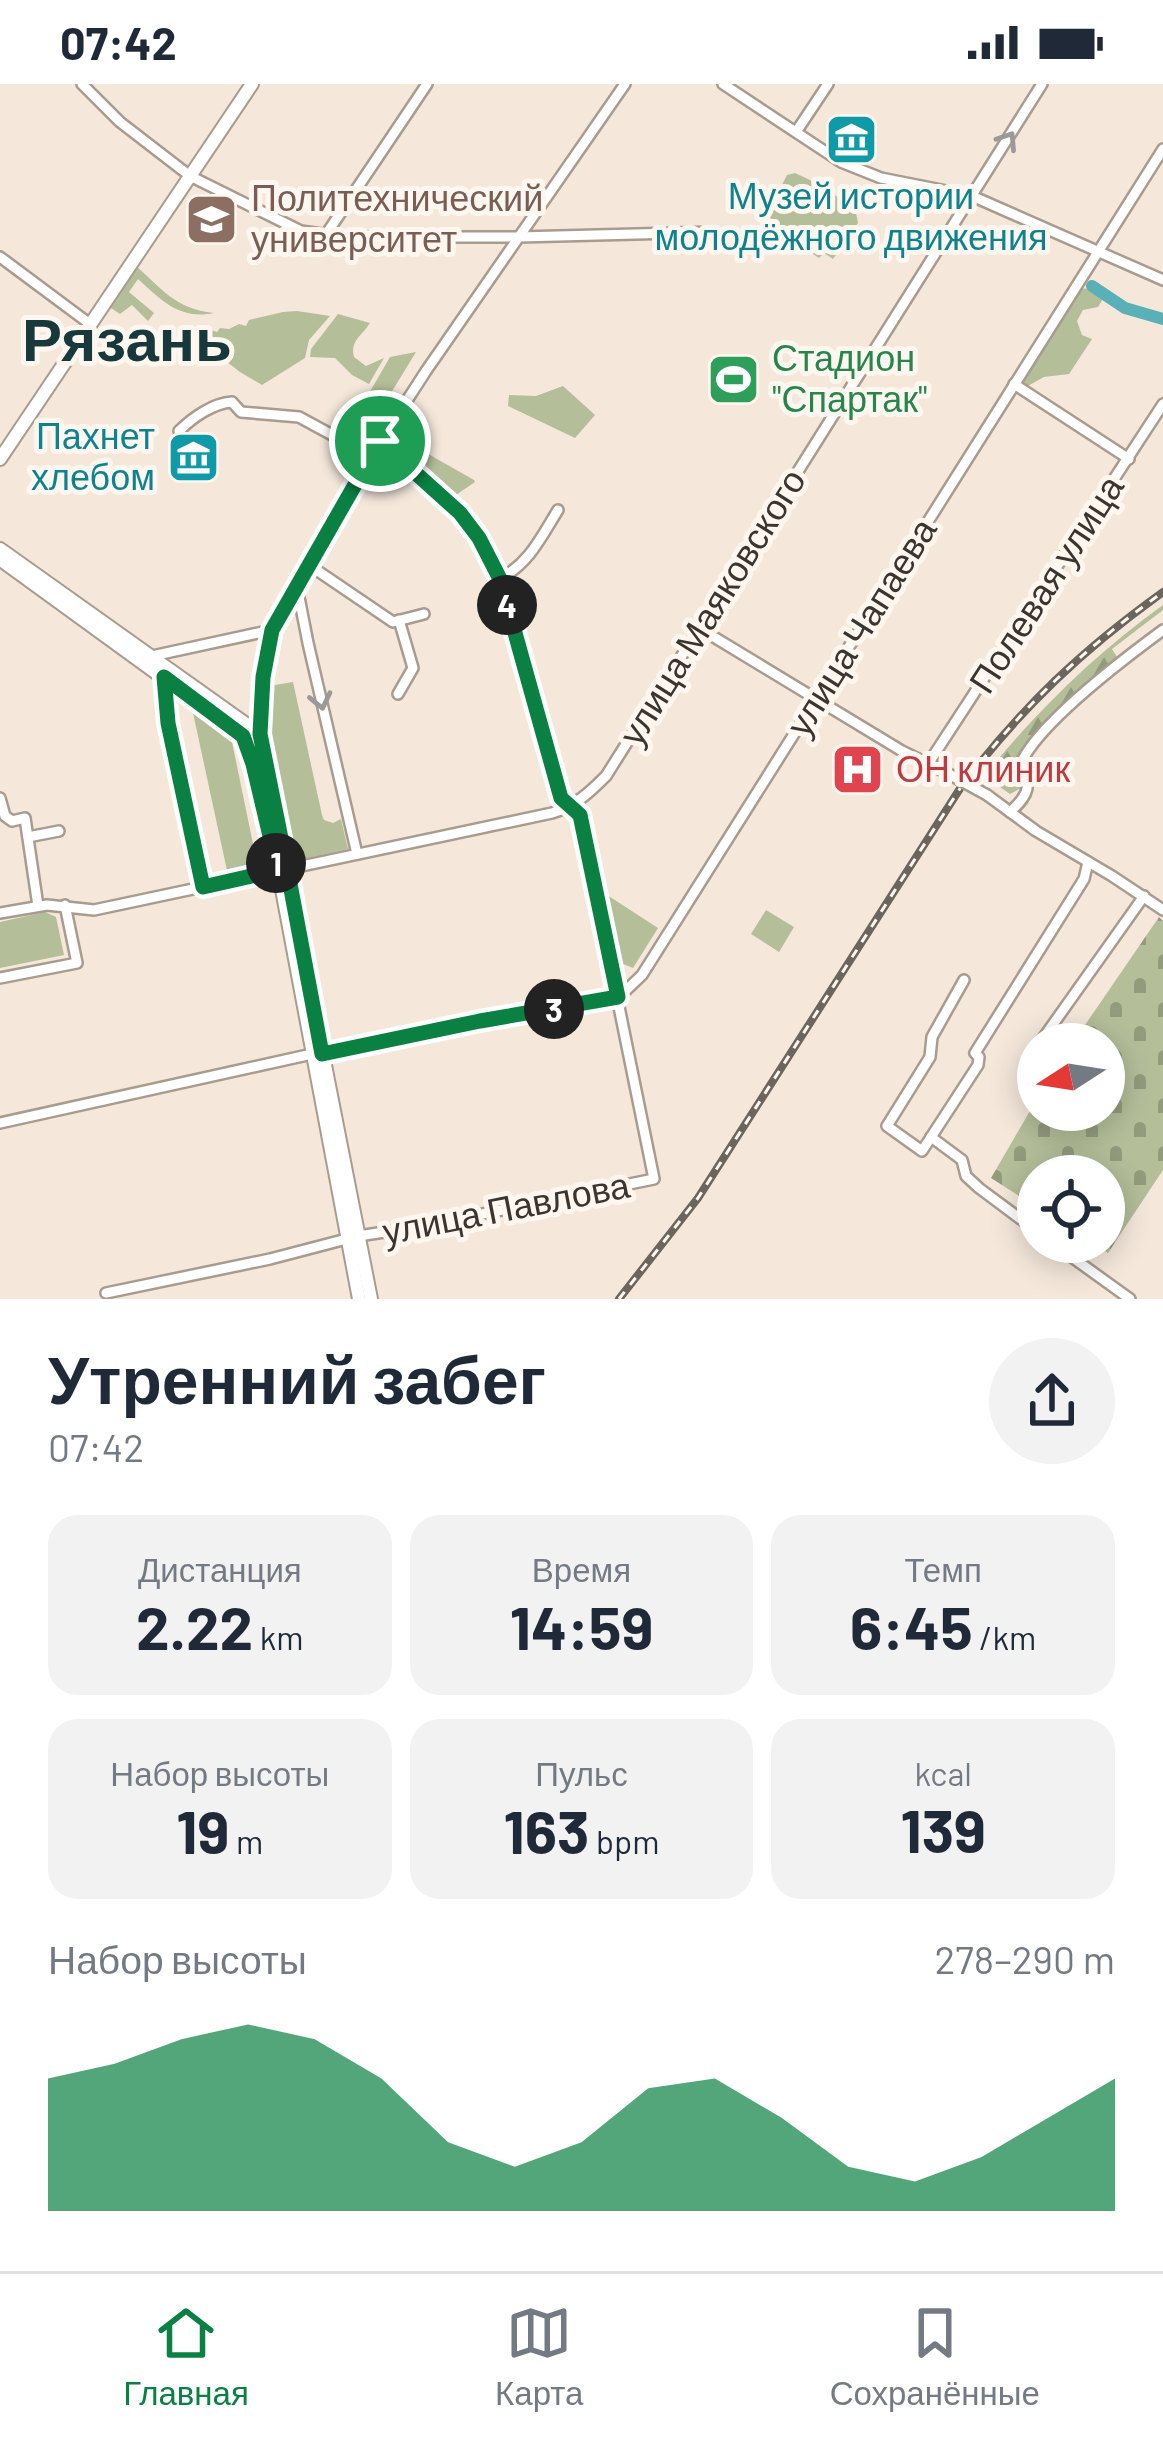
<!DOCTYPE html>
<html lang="ru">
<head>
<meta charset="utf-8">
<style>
	:root { --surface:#fff; --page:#f2f2f3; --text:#1f2937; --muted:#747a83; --line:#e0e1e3; --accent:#0b8043 }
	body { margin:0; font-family:Barlow,sans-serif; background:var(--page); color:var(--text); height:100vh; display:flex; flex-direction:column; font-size:45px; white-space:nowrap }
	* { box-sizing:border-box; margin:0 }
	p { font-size:39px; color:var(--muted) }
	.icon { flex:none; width:66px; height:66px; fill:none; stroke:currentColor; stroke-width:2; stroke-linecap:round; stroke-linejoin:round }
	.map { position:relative; height:1215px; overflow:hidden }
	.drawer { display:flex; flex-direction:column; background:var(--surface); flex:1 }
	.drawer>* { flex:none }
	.needle { width:78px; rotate:258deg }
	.fabs { position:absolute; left:1017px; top:939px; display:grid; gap:24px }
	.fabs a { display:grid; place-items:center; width:108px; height:108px; border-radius:50%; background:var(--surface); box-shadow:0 6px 30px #0003; font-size:60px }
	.pin { position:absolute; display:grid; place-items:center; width:102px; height:102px; color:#fff; margin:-51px; border:6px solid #fff; border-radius:50%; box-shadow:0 3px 12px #0007 }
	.km { position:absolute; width:60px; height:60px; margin:-30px; border-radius:50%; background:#222; color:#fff; font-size:33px; line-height:60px; text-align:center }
	.round { display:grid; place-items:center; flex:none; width:126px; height:126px; border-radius:63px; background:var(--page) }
	.head { display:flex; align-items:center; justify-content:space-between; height:204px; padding:0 48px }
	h1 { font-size:66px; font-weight:700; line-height:90px }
	.figures { display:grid; grid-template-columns:repeat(3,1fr); gap:18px; height:204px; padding:12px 48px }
	.figures div { display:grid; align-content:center; border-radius:30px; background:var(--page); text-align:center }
	.figures b { font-size:60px; font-weight:700 }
	.figures small { font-size:33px; font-weight:400 }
	.figures p { font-size:33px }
	.chart { height:336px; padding:24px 48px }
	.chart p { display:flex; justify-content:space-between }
	.chart svg { width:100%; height:216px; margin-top:12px; fill:var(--accent); opacity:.7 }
	.status { display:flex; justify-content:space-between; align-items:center; height:84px; padding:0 60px; background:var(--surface); direction:ltr }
	.status svg { height:33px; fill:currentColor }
	.tabs { display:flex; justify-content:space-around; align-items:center; height:168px; border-top:3px solid var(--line); background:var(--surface); font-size:33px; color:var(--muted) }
	.tabs a { display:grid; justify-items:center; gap:6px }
	.tabs .on { color:var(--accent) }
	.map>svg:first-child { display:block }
	.green { fill:#b4be99 }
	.forest { fill:url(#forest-firs) }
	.cemetery { fill:url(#cemetery-stones) }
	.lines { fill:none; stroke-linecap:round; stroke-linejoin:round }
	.river { stroke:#59b0b6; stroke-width:12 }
	.minor-casing { stroke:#a89c90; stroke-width:14 }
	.major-casing { stroke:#a89c90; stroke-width:16 }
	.minor { stroke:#fff; stroke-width:9 }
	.major { stroke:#fff; stroke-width:12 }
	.rail-casing { stroke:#6c655e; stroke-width:8 }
	.rail { stroke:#fff7ef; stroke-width:3; stroke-dasharray:9; stroke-linecap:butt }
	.minor-bridge-casing { stroke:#a89c90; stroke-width:14; stroke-linecap:butt }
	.minor-bridge { stroke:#fff; stroke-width:9 }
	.oneway { stroke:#9c9a98 }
	.route-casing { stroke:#fff; stroke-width:24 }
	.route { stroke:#0b8043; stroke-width:15 }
	.labels { text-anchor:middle; stroke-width:10; stroke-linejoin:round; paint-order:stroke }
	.culture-label { font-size:36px; fill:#0d838f; stroke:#fff7ef }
	.education-label { font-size:36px; fill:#785e54; stroke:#fff7ef; text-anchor:start }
	.leisure-label { font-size:36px; fill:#27864d; stroke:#fff7ef; text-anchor:start }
	.street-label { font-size:36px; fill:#3a3530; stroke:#fff7ef }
	.health-label { font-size:36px; fill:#be3a42; stroke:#fff7ef; text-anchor:start }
	.town-label { font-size:60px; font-weight:bold; fill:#17393b; stroke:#fff7ef }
</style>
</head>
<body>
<div class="status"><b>07:42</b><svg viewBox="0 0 49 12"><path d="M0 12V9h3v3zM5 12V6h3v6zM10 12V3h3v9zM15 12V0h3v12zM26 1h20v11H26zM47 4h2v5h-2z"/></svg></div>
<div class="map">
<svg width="1163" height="1215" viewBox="0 0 1163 1215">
	<defs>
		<pattern id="forest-firs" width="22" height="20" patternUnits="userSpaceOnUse" patternTransform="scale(3)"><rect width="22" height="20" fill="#b4be99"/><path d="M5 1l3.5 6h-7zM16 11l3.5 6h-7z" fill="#939b7d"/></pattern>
		<pattern id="cemetery-stones" width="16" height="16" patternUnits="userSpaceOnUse" patternTransform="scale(3)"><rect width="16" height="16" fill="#b4be99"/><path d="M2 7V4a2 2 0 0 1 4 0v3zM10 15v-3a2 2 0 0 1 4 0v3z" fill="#939b7d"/></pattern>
	</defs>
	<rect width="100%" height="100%" fill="#f5e8db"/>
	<g class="green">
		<path d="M 795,89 L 827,104 L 856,129 L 858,139 L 833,175 L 824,169 L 819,174 L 777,146 L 780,140 L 759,127 L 761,123 L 769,126 L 787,91 Z"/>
		<path d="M 133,179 C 161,204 175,225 214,229 C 180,236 162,217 138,195 L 129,208 L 154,229 L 148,237 L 132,221 L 120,230 L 105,220 Z"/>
		<path d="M 1077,204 L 1091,205 L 1104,213 L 1098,223 L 1083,226 L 1077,237 L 1082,251 L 1092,255 L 1069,290 L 1044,293 L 1024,304 L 1016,299 Z"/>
		<path d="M 297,227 L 330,232 L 309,256 L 305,274 L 262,301 L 240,288 L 183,244 L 195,246 L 201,250 L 211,246 L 217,248 L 220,244 L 229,245 L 239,240 L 246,242 L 249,236 L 283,228 Z"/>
		<path d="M 338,230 L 370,239 C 362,252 350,256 354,273 L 366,282 L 384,274 L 369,300 L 352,291 L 335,274 L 310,273 L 311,265 Z"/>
		<path d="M 416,268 L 380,327 L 377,324 L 379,319 L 368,311 L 390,273 Z"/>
		<path d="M 563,302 L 595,331 L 575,354 L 508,322 L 509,311 L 536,312 Z"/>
		<path d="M 416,363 L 474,396 L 475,398 L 453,413 L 408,371 Z"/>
		<path d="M 1163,521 L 1163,526 L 1112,565 L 1117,573 C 1086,603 1031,639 1016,679 L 1022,689 L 1021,704 L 1010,710 L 984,692 C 1037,627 1095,570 1163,521 Z"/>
		<path d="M 293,598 L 322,731 L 324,736 L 333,739 L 341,735 L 348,765 L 298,776 L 268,641 L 269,602 Z"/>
		<path d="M 193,629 L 232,658 L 258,784 L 228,791 Z"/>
		<path d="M 604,809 L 658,844 L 633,884 L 618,878 Z"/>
		<path d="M 766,826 L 794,843 L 779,868 L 751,850 Z"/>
		<path d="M 45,828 L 56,833 L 64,871 L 0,884 L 0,838 Z"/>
	</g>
	<path class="forest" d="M 1108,570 L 1114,574 L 1054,628 L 1006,682 L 998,683 C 1017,643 1074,600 1108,570 Z"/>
	<path class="cemetery" d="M 1159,833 L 1163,837 L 1163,1086 L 1108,1169 L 1091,1158 L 1104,1158 L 1104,1092 L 1038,1092 L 1038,1124 L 991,1094 L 1038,1013 L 1038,1026 L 1104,1026 L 1104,960 L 1072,960 Z"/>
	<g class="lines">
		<path class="river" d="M 1092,202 L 1125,224 L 1163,235"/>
		<defs>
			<g id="minor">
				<path d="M 82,0 L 120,38 L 190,92 L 301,147 L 343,153 L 519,153 L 714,148"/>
				<path d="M 723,0 L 841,78 L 881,94 L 972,112 L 1163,196"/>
				<path d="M 796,48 L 828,0"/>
				<path d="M 325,152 L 427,0"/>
				<path d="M 0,173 L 90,240"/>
				<path d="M 1014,300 L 1129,375"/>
				<path d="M 179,347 C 192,334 213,319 232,318 L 241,328 L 299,333 L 371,372"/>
				<path d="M 309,481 L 393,538 L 424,530"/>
				<path d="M 500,495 C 530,478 540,455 558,426"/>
				<path d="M 297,503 L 308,559 L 357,770"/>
				<path d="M 699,544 L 902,667 L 947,689"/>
				<path d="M 152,572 L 272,546"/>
				<path d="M 164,593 L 168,639 L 203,803"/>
				<path d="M 398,610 L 413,584 L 399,536"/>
				<path d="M 260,650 L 263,593 L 272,546 L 310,478 L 371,372 L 426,287 L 625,0"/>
				<path d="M 928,680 L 1163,320"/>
				<path d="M 987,711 L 1036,747 L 1112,792 L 1163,826"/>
				<path d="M 0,714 L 5,732 L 12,737 L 25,734 L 38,822"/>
				<path d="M 1010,728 C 1031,709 1030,703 1022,677 C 1042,637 1125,574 1163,546"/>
				<path d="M 28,753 L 59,747"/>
				<path d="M 0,829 L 47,821 L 94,826 L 552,729 C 575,722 589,709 606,692 L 1042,0"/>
				<path d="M 0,894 L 77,879 L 65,821"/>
				<path d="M 964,896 L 932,953 L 930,973 L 887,1042 L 922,1067 L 978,981 L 979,973 L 975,969 L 1084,795 L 1088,778"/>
				<path d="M 619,913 L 642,891 L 1163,65"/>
				<path d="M 1039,960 L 1144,812"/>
				<path d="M 323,970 L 480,937 L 618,913"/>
				<path d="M 0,1039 L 312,970"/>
				<path d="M 931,1053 L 962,1076 L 966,1092 L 979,1104 L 1038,1148"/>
				<path d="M 1051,1158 L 1130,1215"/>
				<path d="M 106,1209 L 270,1175 L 358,1152 L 418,1143 L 654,1095 L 580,731 L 561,714 L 559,707 L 500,495 L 479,454 L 460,429 L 380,357"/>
			</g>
			<g id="major">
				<path d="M 0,375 L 252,0"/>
				<path d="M 0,465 L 260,650 L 371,1215"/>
				<path d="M 1,476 L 243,652 L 253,680 L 280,795 L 359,1215"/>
			</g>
		</defs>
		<use href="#minor" class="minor-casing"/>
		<use href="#major" class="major-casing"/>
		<use href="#minor" class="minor"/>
		<use href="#major" class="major"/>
		<defs>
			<path id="rail" d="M 619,1215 L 698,1114 L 961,703 C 1023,622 1081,567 1163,508"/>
		</defs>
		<use href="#rail" class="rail-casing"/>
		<use href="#rail" class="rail"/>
		<defs>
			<path id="minor-bridge" d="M 947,689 L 987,711"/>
		</defs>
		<use href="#minor-bridge" class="minor-bridge-casing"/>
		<use href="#minor-bridge" class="minor-bridge"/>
	</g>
	<defs><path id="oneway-chevron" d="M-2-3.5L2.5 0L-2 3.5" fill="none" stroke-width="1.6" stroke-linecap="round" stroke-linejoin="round" transform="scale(3)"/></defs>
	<g class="oneway">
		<use href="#oneway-chevron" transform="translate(1008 56) rotate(-57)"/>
		<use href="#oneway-chevron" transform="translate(321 617) rotate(77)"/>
	</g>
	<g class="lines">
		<defs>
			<path id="route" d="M 380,357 L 272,546 L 263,593 L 260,650 L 287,784 L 278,786 L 253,680 L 243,652 L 164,593 L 168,639 L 203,803 L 287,784 L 322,970 L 480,937 L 618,913 L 580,731 L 561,714 L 500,495 L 479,454 L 460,429 L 380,357"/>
		</defs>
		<use href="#route" class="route-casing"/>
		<use href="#route" class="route"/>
	</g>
	<defs>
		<symbol id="museum-square" viewBox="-11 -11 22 22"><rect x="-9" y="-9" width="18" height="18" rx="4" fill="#0f9aa8" stroke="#fff7ef"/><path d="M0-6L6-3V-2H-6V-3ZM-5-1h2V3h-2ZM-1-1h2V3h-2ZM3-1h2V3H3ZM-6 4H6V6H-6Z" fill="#fff"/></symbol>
		<symbol id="university-square" viewBox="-11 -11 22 22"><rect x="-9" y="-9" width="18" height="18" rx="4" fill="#8d6e63" stroke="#fff7ef"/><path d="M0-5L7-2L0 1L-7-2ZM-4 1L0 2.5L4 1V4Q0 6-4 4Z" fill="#fff"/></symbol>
		<symbol id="stadium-square" viewBox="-11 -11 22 22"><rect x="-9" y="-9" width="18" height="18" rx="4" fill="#2e9e5b" stroke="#fff7ef"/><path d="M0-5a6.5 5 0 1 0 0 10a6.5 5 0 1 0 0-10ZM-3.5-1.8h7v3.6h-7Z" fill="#fff"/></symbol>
		<symbol id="hospital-square" viewBox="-11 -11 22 22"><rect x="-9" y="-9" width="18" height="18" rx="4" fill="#e0444e" stroke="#fff7ef"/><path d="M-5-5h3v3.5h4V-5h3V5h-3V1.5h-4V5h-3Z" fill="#fff"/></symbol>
	</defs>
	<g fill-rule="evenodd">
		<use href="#museum-square" x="822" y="26" width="59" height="59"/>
		<use href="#university-square" x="182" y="106" width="59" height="59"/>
		<use href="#stadium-square" x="704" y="266" width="59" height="59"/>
		<use href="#museum-square" x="164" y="344" width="59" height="59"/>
		<use href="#hospital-square" x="828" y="656" width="59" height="59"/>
	</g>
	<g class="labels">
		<g class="culture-label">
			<text x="851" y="125">Музей истории<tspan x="851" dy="41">молодёжного движения</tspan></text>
			<text x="155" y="365" text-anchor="end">Пахнет<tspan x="155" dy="41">хлебом</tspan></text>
		</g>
		<g class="education-label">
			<text x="251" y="127">Политехнический<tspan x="251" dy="41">университет</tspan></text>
		</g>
		<g class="leisure-label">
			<text x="772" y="287">Стадион<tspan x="772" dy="41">"Спартак"</tspan></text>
		</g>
		<g class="street-label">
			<text transform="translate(1046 500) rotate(-57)" y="13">Полевая улица</text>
			<text transform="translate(712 523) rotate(-58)" y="13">улица Маяковского</text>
			<text transform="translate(861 543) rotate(-58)" y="13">улица Чапаева</text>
			<text transform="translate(506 1124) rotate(-11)" y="13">улица Павлова</text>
		</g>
		<g class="health-label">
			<text x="896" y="698">ОН клиник</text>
		</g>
		<g class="town-label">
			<text x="127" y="277">Рязань</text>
		</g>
	</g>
</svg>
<div class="fabs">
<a><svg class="needle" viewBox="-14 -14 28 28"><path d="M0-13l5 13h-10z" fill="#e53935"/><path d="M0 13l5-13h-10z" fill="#747a83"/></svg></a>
<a><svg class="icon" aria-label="locate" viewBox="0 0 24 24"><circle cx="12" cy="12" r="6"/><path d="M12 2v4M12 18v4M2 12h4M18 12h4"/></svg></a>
</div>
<div class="pin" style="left:380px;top:357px;background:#1e9e55"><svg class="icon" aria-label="arrive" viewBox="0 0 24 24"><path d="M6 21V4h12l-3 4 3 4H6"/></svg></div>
<b class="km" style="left:276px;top:779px">1</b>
<b class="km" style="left:554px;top:925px">3</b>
<b class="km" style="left:507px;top:521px">4</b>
</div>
<section class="drawer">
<div class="head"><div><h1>Утренний забег</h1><p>07:42</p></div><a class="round"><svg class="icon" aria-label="share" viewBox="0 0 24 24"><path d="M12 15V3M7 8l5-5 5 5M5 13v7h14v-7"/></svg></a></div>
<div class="figures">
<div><p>Дистанция</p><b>2.22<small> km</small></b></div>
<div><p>Время</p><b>14:59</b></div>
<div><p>Темп</p><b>6:45<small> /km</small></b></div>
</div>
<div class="figures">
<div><p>Набор высоты</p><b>19<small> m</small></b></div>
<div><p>Пульс</p><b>163<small> bpm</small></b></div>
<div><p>kcal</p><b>139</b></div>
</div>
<div class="chart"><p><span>Набор высоты</span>278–290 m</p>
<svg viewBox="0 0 160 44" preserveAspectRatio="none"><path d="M0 44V17L10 14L20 9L30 6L40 9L50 17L60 30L70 35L80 30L90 19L100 17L110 25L120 35L130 38L140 33L150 25L160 17V44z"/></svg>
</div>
</section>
<nav class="tabs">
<a class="on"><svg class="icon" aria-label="home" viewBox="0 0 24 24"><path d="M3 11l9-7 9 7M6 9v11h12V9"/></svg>Главная</a>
<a><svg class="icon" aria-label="map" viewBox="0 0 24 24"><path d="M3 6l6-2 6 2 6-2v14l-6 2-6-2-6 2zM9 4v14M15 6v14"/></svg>Карта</a>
<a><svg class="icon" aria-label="saved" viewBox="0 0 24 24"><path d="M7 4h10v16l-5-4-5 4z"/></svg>Сохранённые</a>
</nav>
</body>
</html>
